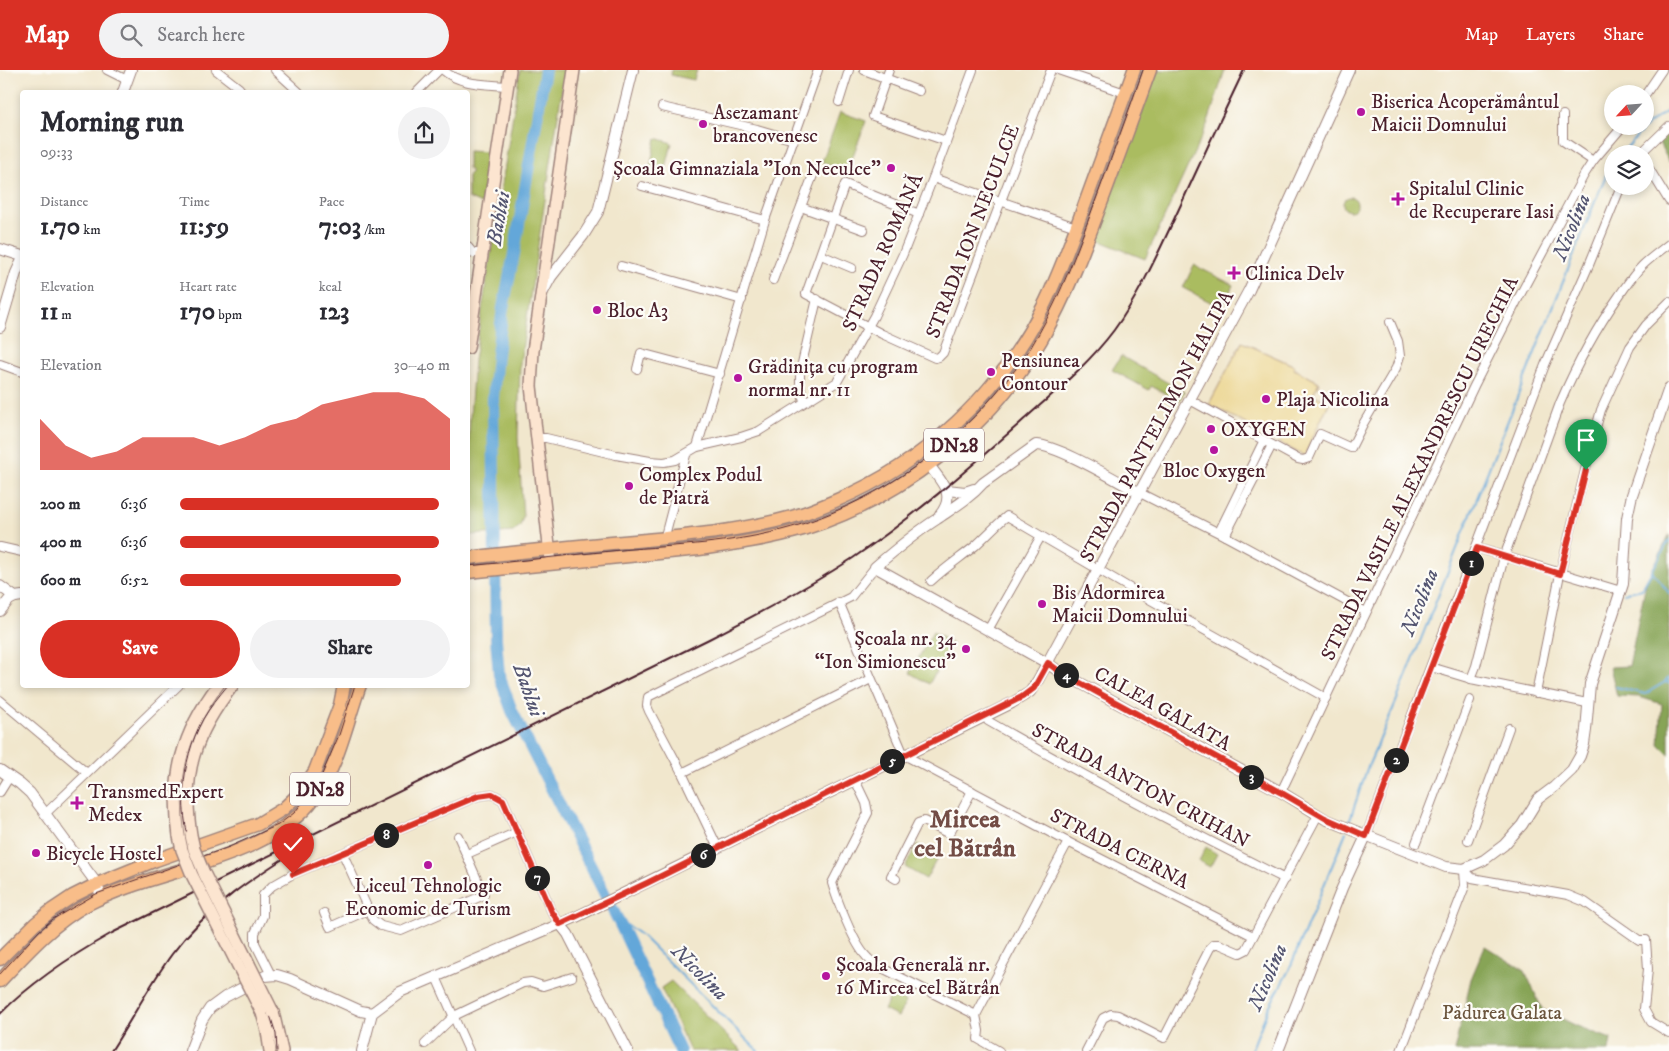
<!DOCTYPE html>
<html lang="en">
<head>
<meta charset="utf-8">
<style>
	:root { --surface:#fff; --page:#f2f2f3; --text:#2b2b33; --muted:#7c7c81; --accent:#d93025 }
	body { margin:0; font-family:"IM FELL DW Pica",serif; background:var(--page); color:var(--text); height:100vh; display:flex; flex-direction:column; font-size:19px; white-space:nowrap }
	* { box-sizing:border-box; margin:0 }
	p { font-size:16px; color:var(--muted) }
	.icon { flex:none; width:28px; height:28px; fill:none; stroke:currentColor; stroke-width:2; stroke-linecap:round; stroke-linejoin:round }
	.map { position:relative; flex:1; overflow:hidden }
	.details { position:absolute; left:20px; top:20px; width:450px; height:598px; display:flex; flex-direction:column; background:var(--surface); border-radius:5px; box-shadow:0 2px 8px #0003 }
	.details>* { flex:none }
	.needle { width:32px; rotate:244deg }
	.tools { position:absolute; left:1604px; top:15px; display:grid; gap:10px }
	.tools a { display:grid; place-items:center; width:50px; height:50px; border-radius:50%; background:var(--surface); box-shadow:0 2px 8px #0003; font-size:25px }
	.pin { position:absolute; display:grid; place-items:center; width:42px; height:42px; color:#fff; margin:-51px -21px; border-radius:50% 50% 50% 0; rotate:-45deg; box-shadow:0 0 5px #0007 }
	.pin .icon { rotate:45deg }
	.km { position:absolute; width:25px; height:25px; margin:-12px; border-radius:50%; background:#222; color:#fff; font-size:14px; line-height:25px; text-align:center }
	.round { display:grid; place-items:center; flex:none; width:52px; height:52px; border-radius:26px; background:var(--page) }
	.head { display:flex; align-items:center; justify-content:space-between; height:85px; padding:0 20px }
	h1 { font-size:28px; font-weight:700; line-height:38px }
	.stats { display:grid; grid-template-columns:repeat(3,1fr); gap:8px; height:85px; padding:5px 20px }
	.stats div { display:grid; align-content:center }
	.stats b { font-size:25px; font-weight:700 }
	.stats small { font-size:14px; font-weight:400 }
	.stats p { font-size:14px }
	.chart { height:140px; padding:10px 20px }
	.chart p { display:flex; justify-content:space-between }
	.chart svg { width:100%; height:90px; margin-top:5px; fill:var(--accent); opacity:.7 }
	.action { display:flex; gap:10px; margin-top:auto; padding:10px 20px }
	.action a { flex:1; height:58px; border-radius:30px; background:var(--accent); color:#fff; font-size:20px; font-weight:700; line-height:58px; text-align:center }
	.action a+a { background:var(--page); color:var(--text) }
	ul { padding:0 20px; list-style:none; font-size:16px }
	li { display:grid; grid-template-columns:80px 60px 1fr; align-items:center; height:38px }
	li i { height:12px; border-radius:6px; background:var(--accent) }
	header { display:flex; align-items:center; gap:30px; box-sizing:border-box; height:70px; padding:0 25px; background:var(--accent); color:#fff }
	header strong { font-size:24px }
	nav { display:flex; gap:28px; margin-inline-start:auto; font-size:18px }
	.search { width:350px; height:45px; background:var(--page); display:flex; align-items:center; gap:12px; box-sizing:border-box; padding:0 18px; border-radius:28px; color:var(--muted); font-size:19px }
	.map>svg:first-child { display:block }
	.green { fill:#aabc60; stroke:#7a6e46 }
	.forest { fill:#87a456; stroke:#686240 }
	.sand { fill:#eeda9e; stroke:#9c7c64 }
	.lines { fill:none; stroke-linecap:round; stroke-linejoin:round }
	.stream { stroke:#64a7d9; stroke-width:2 }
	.river { stroke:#64a7d9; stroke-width:12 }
	.minor-casing { stroke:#9e837c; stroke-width:10 }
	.tertiary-casing { stroke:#9e837c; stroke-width:12 }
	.secondary-casing { stroke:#9e837c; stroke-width:14 }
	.primary-casing { stroke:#9e837c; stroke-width:15 }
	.minor { stroke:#fff; stroke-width:8 }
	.tertiary { stroke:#fff; stroke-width:10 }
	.secondary { stroke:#fce5d0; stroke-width:11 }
	.primary { stroke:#f8bd89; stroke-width:12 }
	.tram { stroke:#4a1f2b; stroke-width:1 }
	.rail { stroke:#4a1f2b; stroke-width:2 }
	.secondary-bridge-casing { stroke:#9e837c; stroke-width:14; stroke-linecap:butt }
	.secondary-bridge { stroke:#fce5d0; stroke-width:11 }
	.route-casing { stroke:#fff; stroke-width:10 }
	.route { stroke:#d93025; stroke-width:6 }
	.poi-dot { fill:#b5179e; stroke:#fdfcf7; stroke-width:2 }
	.labels { text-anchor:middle; stroke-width:4.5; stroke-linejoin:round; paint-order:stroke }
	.shield { fill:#fdfcf7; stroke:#806168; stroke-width:1 }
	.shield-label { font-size:19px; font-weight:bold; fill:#4a1f2b }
	.poi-label { font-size:20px; fill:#4a1f2b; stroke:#fdfcf7; text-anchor:start }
	.street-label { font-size:20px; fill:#4a1f2b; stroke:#fdfcf7 }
	.park-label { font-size:20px; fill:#6c563e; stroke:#fdfcf7 }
	.water-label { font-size:21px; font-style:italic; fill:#545571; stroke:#fdfcf7 }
	.district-label { font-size:25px; font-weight:bold; fill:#734c45; stroke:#fdfcf7 }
</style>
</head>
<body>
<header>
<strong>Map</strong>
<div class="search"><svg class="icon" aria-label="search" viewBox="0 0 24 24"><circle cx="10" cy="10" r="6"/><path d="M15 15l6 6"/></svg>Search here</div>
<nav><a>Map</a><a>Layers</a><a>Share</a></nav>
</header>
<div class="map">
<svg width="1669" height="981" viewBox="0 0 1669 981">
	<rect width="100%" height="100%" fill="#fdfcf7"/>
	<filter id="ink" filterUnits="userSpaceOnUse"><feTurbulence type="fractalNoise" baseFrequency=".02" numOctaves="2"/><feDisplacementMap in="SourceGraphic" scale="10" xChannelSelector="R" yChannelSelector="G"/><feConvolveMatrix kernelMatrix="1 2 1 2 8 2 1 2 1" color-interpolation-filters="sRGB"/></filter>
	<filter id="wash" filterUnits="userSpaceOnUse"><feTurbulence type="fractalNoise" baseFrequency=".0096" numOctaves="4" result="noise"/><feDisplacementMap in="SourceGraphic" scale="20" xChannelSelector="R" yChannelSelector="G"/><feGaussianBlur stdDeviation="1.12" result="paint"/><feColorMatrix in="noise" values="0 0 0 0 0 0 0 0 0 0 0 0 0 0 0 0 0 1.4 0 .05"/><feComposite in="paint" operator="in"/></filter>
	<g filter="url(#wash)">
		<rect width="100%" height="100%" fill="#f1e7cd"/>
		<g class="green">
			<path d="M 520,0 L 565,0 L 520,293 L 518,367 L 523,447 L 520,456 L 513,462 L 470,465 L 468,461 L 468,435 L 469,361 L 474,290 Z"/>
			<path d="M 672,0 L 697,0 L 694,10 L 671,5 Z"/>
			<path d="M 1158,0 L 1225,0 L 1207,55 L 1145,189 L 1095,169 Z"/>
			<path d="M 840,42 L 866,51 L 847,102 L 822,92 Z"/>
			<path d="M 656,68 L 672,73 L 665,102 L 650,98 Z"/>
			<path d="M 468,81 L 488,82 L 481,134 L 468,128 L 468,106 L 471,102 L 468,98 Z"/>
			<circle cx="1350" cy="134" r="7"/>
			<path d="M 1194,195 L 1233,215 L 1222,238 L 1183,218 Z"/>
			<path d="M 1121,286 L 1184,322 L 1179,331 L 1151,316 L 1149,320 L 1112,300 Z"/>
			<path d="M 933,562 L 952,574 L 929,614 L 910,603 Z"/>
			<path d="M 917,774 L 939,785 L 926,809 L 905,797 Z"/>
			<path d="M 1206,777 L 1217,784 L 1210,797 L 1199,791 Z"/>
			<path d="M 671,911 L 742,981 L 690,981 L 661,918 Z"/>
			<path d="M 892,924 L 906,932 L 898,947 L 884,940 Z"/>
		</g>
		<g class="forest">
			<path d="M 1669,61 L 1669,92 L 1658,71 Z"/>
			<path d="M 1669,465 L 1669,685 L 1659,675 L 1662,634 L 1639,627 L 1617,626 L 1610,597 L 1629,596 L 1646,513 Z"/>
			<path d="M 1485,876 L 1525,901 L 1542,939 L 1577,956 L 1611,969 L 1609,981 L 1454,981 L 1471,909 Z"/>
		</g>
		<path class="sand" d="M 1242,272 L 1295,296 L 1294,299 L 1319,312 L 1313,324 L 1329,333 L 1304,386 L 1209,334 Z"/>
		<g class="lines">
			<g class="stream">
				<path d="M 1621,84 L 1647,55 L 1669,40"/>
				<path d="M 1669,470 L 1652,501 L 1669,523"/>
				<path d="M 1624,523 L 1642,519 L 1652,501"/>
				<path d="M 1665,612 L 1669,608"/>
				<path d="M 1616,617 L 1645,624 L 1665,612 L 1669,613"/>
				<path d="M 1348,755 L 1367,699 L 1396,632 L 1596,129 L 1609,98 L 1612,94"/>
				<path d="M 617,848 L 642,866 L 758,981"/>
				<path d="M 1251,981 L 1268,939 L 1289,900 L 1346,762"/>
			</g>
			<path class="river" d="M 545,0 L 514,184 L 503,238 L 497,285 L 493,328 L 496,569 L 499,605 L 512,641 L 617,848 L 680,981"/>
		</g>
	</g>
	<g filter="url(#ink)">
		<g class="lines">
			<defs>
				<g id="minor">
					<path d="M 107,0 L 127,10"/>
					<path d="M 216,0 L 239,18 L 242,22"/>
					<path d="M 275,0 L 299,22"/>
					<path d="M 443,0 C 460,15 485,14 507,16"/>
					<path d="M 864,0 L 919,21"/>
					<path d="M 889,0 L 873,46 L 946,71"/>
					<path d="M 1058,0 L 1125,23"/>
					<path d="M 417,22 L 439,0"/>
					<path d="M 1645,25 L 1662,0"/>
					<path d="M 839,32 L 849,0"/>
					<path d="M 662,37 L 757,59 L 794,70"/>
					<path d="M 1563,45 L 1563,71 L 1593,91"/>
					<path d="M 1640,84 L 1669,56"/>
					<path d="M 1645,95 L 1650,100 L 1669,131"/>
					<path d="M 933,108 L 1076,157"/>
					<path d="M 642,116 L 765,150"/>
					<path d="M 801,137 L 864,160"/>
					<path d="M 919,144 L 845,114 L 806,224 L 882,264 L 935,288 L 939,287 L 943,283 L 1051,0"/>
					<path d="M 468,177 L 473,183 L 481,183"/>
					<path d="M 821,185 L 852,198"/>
					<path d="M 621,196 L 742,230"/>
					<path d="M 773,210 L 815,100"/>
					<path d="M 0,294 L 22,302"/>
					<path d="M 637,299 L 641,283 L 720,304"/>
					<path d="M 1190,330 L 1298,389 L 1303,390 L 1309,388 L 1320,364 L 1351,378 L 1363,354 L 1396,298 L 1400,286 L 1398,271 L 1390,252"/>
					<path d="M 804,331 L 800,315 L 800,302 L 817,229"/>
					<path d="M 536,368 L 546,368 L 616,385 L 650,391 L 664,392 L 675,390 L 697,377 L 741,367 L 759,361 L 837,312 L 874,246 L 903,184 L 933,108 L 973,0"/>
					<path d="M 697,377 L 765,150 L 818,0"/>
					<path d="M 1140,423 L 1225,466 L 1366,542"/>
					<path d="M 1219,462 L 1264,370"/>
					<path d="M 1225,466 L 1272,375"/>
					<path d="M 667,468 L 666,462 L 686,385"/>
					<path d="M 0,477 L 22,482"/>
					<path d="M 1477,478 L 1621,521"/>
					<path d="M 931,511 C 945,498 960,488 975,476 C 986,466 996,455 1007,446 L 1140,524 L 1326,628"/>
					<path d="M 839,532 L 904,685 L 1068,772 L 1253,866"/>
					<path d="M 988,560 L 1041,466"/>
					<path d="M 1431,597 L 1471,609 L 1587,633"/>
					<path d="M 1471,609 L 1476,596 L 1504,487 L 1560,333 C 1576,296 1595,260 1619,226 C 1626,216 1633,205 1642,196 C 1650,188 1660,181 1669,174"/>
					<path d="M 1536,623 L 1560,504 L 1592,372 L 1601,340 L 1630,277 L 1646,255 L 1669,232"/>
					<path d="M 0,630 L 87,703"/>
					<path d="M 986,646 L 988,651 C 1085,707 1185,759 1285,809"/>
					<path d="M 682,703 L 871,609"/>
					<path d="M 855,710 L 866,733 L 868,743 L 832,813 C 837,830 854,874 866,886 C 869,890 874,893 878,896 L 976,945 L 1068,772"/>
					<path d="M 0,722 L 10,706"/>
					<path d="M 1281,722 L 1474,316 L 1519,227 L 1584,105 L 1593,91 L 1623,56"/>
					<path d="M 45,744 L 179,615"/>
					<path d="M 1366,766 L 1545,295 L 1589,195 L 1621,116"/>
					<path d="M 1468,770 L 1509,658"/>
					<path d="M 1416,773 L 1470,630"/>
					<path d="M 718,778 L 682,703 L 649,641 L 647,636 L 648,627 L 851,527 L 875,497"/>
					<path d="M 343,784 L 373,850 L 381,856 L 401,861 L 484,825 L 458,766"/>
					<path d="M 467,784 L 517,762"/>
					<path d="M 1464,799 L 1472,808 L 1568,825 L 1585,832 L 1639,870 L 1646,870 L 1648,899 L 1644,939 L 1651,952 L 1669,963"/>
					<path d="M 896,809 L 891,806 L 918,753 L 924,751 L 949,764 L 972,721"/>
					<path d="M 324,843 L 330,857 L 368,840"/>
					<path d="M 271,905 L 255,873 L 255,863 L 263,846 L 263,825 L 272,816 L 293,804 L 478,726 L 492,724 L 503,730 L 552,842 L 560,854"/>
					<path d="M 436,907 L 469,981"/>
					<path d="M 976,945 L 979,961 L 978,969 L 999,981"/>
					<path d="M 425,974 L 454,946 L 523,913 L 531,912 L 543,916 L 572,907"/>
					<path d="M 1086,981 L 1103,948 L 1111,944 L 1118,945 L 1164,968 L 1210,878 L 1214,874 L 1219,874 L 1240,883 L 1246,880 L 1318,745"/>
					<path d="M 1401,981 L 1465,816 L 1464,800"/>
				</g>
				<g id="tertiary">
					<path d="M 123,22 L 131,0"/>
					<path d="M 0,179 L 22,186"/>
					<path d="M 543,222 L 551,207 L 583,166 L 598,142 L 633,0"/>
					<path d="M 0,257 L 16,203 L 22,190"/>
					<path d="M 929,395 C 941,412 957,424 940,445"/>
					<path d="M 947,420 L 965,422 L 974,419"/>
					<path d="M 1140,423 C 1117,411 1058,375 1036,375 L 983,413 C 970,428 953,438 937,449 C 915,463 895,480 875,497 L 1047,593 L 1060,602 L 1281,722 L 1325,749 L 1446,797 L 1464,799 L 1484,790 L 1504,775 L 1522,755 L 1538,729 L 1554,717 L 1572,700 L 1580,686 L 1584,674 L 1586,660 L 1590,614 L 1623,514 L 1627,448 L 1632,425 L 1669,318"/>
					<path d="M 0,516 L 15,527 L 22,526"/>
					<path d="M 0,541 L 9,530 L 15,527"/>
					<path d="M 0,700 L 20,714 L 30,723 L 94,810 L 102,827"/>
					<path d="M 560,854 L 568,864 L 628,981"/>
					<path d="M 190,981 L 202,950 L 210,938 L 225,927 L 265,906 L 277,905 L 290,909 L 361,941 L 372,943"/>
					<path d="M 362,981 L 372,943 L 400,922 L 574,848 L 1012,633 L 1030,622 L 1038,610 L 1249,220 L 1349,0"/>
					<path d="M 1278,981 L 1342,818 L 1366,766"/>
				</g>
				<g id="secondary">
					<path d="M 468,278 L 510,0"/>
					<path d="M 551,493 L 531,316 L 533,281 L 541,226 L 574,0"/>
					<path d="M 191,765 C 181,703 195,664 233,615"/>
					<path d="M 179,766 C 170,707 182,663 218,615"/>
					<path d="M 273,942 L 282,981"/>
					<path d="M 262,943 L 267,961 L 270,981"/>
				</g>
				<g id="primary">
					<path d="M 468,488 C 527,481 587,475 646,470 C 695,465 745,460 792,447 C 807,443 821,437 835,431 C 925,393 999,324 1043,237 C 1059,205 1071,172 1083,139 C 1100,92 1117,46 1134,0"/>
					<path d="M 468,502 L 699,479 C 734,474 769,469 803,459 C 901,429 989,359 1041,270 C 1067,225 1085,177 1103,128 C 1119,85 1134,43 1150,0"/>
					<path d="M 0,889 L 35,854 L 52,840 L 73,826 L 97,814 L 156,790 L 258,754 L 283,739 L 301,722 L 315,701 L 340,635 L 344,615"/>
					<path d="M 0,911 C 27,882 53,853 88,834 C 156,798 267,792 315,727 C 338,697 347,651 360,615"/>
				</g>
			</defs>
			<use href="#minor" class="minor-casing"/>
			<use href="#tertiary" class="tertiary-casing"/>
			<use href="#secondary" class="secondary-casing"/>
			<use href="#primary" class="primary-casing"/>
			<use href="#minor" class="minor"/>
			<use href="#tertiary" class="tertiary"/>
			<use href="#secondary" class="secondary"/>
			<use href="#primary" class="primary"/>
			<g class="tram">
				<path d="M 468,496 C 522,491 576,484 631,479 C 688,475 746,472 802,454 C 883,427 953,377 1006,311 C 1018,297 1029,282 1038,265 C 1062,223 1078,178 1095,132 C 1111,88 1128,44 1143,0"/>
				<path d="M 228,615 C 219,626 210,637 203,649 C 179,694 178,744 195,791 L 269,942 L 276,964 L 277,981"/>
				<path d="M 0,904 L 39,861 L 53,849 L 96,824 L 229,777 L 278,755 L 294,743 L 318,714 L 339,665 L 355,615"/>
			</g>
			<g class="rail">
				<path d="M 0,944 C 33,911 71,886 112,863 L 709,569 C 758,544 807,518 853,488 C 912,448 966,401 1019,354 C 1052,324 1088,295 1114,260 C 1140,224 1158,183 1177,143 C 1199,95 1221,48 1244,0"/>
				<path d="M 111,981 C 132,949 150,914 172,884 C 208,836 255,806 305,775"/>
			</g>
			<defs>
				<g id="secondary-bridge">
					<path d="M 191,765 L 194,779 L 204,803 L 273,942"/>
					<path d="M 179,766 L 182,780 L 192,805 L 262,943"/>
				</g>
			</defs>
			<use href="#secondary-bridge" class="secondary-bridge-casing"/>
			<use href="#secondary-bridge" class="secondary-bridge"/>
		</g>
	</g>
	<g class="lines" filter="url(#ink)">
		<defs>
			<path id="route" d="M 293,804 L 478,726 L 492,724 L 503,730 L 552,842 L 560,854 L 647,813 L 1022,627 L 1034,618 L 1048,593 L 1060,602 L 1280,722 L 1325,748 L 1366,766 L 1477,478 L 1560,504 L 1586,400"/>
		</defs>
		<use href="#route" class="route-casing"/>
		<use href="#route" class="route"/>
	</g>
	<g class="poi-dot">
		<circle cx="1361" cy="42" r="5"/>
		<circle cx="703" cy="54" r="5"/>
		<circle cx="891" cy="98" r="5"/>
		<path d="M1395.5 121.5h5v5h5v5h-5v5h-5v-5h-5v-5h5z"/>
		<path d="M1231.5 195.5h5v5h5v5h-5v5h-5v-5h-5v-5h5z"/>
		<circle cx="597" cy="240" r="5"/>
		<circle cx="991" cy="302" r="5"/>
		<circle cx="738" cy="308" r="5"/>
		<circle cx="1266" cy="329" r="5"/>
		<circle cx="1211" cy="359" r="5"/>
		<circle cx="1214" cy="380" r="5"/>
		<circle cx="629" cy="416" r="5"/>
		<circle cx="1042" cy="534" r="5"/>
		<circle cx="966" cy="579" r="5"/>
		<path d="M74.5 725.5h5v5h5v5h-5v5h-5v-5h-5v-5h5z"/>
		<circle cx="36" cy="783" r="5"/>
		<circle cx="428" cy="795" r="5"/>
		<circle cx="826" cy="906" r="5"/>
	</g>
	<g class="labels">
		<g class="shield">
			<rect x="924" y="358.5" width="60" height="33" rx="4"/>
			<rect x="290" y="702.5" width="60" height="33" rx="4"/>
		</g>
		<g class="shield-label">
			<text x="954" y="382">DN28</text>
			<text x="320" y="726">DN28</text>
		</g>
		<g class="poi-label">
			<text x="1371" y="38">Biserica Acoperământul<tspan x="1371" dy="23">Maicii Domnului</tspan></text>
			<text x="713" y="49">Asezamant<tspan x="713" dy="23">brancovenesc</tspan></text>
			<text x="881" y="105" text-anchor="end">Școala Gimnaziala "Ion Neculce"</text>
			<text x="1409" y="125">Spitalul Clinic<tspan x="1409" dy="23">de Recuperare Iasi</tspan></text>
			<text x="1245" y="210">Clinica Delv</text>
			<text x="607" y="247">Bloc A3</text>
			<text x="1001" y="297">Pensiunea<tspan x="1001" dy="23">Contour</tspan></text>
			<text x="748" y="303">Grădinița cu program<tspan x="748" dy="23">normal nr. 11</tspan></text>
			<text x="1276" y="336">Plaja Nicolina</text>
			<text x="1221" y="366">OXYGEN</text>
			<text x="1214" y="407" text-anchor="middle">Bloc Oxygen</text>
			<text x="639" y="411">Complex Podul<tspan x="639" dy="23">de Piatră</tspan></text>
			<text x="1052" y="529">Bis Adormirea<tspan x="1052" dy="23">Maicii Domnului</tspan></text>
			<text x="956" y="575" text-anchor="end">Școala nr. 34<tspan x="956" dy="23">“Ion Simionescu”</tspan></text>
			<text x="88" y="728">TransmedExpert<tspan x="88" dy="23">Medex</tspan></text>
			<text x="46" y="790">Bicycle Hostel</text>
			<text x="428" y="822" text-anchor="middle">Liceul Tehnologic<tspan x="428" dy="23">Economic de Turism</tspan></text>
			<text x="836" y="901">Școala Generală nr.<tspan x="836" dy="23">16 Mircea cel Bătrân</tspan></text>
		</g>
		<g class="street-label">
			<text transform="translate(972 161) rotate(-69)" y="7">STRADA ION NECULCE</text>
			<text transform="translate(882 182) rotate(-66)" y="7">STRADA ROMANĂ</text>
			<text transform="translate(1156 356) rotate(-62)" y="7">STRADA PANTELIMON HALIPA</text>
			<text transform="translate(1419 398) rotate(-64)" y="7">STRADA VASILE ALEXANDRESCU URECHIA</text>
			<text transform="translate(1163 638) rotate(29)" y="7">CALEA GALATA</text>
			<text transform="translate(1141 715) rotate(28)" y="7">STRADA ANTON CRIHAN</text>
			<text transform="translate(1120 778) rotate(27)" y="7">STRADA CERNA</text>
		</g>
		<g class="park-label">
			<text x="1502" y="949">Pădurea Galata</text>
		</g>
		<g class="water-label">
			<text transform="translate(498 148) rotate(-80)" y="7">Bahlui</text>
			<text transform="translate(1571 157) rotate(-68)" y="7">Nicolina</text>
			<text transform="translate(1419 532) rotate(-68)" y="7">Nicolina</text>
			<text transform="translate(529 620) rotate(71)" y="7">Bahlui</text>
			<text transform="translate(700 902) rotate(45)" y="7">Nicolina</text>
			<text transform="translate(1267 907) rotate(-67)" y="7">Nicolina</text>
		</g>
		<g class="district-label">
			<text x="965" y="757">Mircea<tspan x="965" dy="29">cel Bătrân</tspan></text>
		</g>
	</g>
</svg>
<div class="tools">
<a><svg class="needle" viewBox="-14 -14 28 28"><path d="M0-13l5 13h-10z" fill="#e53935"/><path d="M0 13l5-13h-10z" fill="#7c7c81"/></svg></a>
<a><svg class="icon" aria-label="layers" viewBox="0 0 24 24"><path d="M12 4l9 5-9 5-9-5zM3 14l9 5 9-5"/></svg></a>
</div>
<div class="pin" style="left:1586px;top:400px;background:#1e9e55"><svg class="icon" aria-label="arrive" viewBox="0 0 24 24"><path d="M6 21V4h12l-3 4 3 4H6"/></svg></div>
<div class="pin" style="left:293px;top:804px;background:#d93025"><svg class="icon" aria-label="check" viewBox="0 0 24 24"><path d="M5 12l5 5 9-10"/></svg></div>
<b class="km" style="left:1471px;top:493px">1</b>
<b class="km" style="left:1396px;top:690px">2</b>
<b class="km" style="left:1251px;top:707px">3</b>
<b class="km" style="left:1066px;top:605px">4</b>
<b class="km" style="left:892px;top:691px">5</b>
<b class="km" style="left:703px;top:785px">6</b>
<b class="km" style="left:537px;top:808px">7</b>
<b class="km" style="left:386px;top:765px">8</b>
<section class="details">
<div class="head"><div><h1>Morning run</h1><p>09:33</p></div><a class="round"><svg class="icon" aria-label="share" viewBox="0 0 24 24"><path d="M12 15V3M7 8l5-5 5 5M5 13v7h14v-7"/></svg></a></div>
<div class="stats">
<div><p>Distance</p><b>1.70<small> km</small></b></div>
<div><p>Time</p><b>11:59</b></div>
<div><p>Pace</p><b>7:03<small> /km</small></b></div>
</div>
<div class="stats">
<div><p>Elevation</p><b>11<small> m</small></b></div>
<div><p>Heart rate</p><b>170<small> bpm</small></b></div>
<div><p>kcal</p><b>123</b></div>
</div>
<div class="chart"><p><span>Elevation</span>30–40 m</p>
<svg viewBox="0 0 160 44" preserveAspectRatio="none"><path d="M0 44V19L10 32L20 38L30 35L40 28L50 28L60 28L70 32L80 28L90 22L100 19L110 12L120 9L130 6L140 6L150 9L160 19V44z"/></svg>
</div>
<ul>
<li><b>200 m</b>6:36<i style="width:96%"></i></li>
<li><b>400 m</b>6:36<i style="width:96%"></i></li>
<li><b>600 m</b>6:52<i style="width:82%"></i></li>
</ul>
<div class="action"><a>Save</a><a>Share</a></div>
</section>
</div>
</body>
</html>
